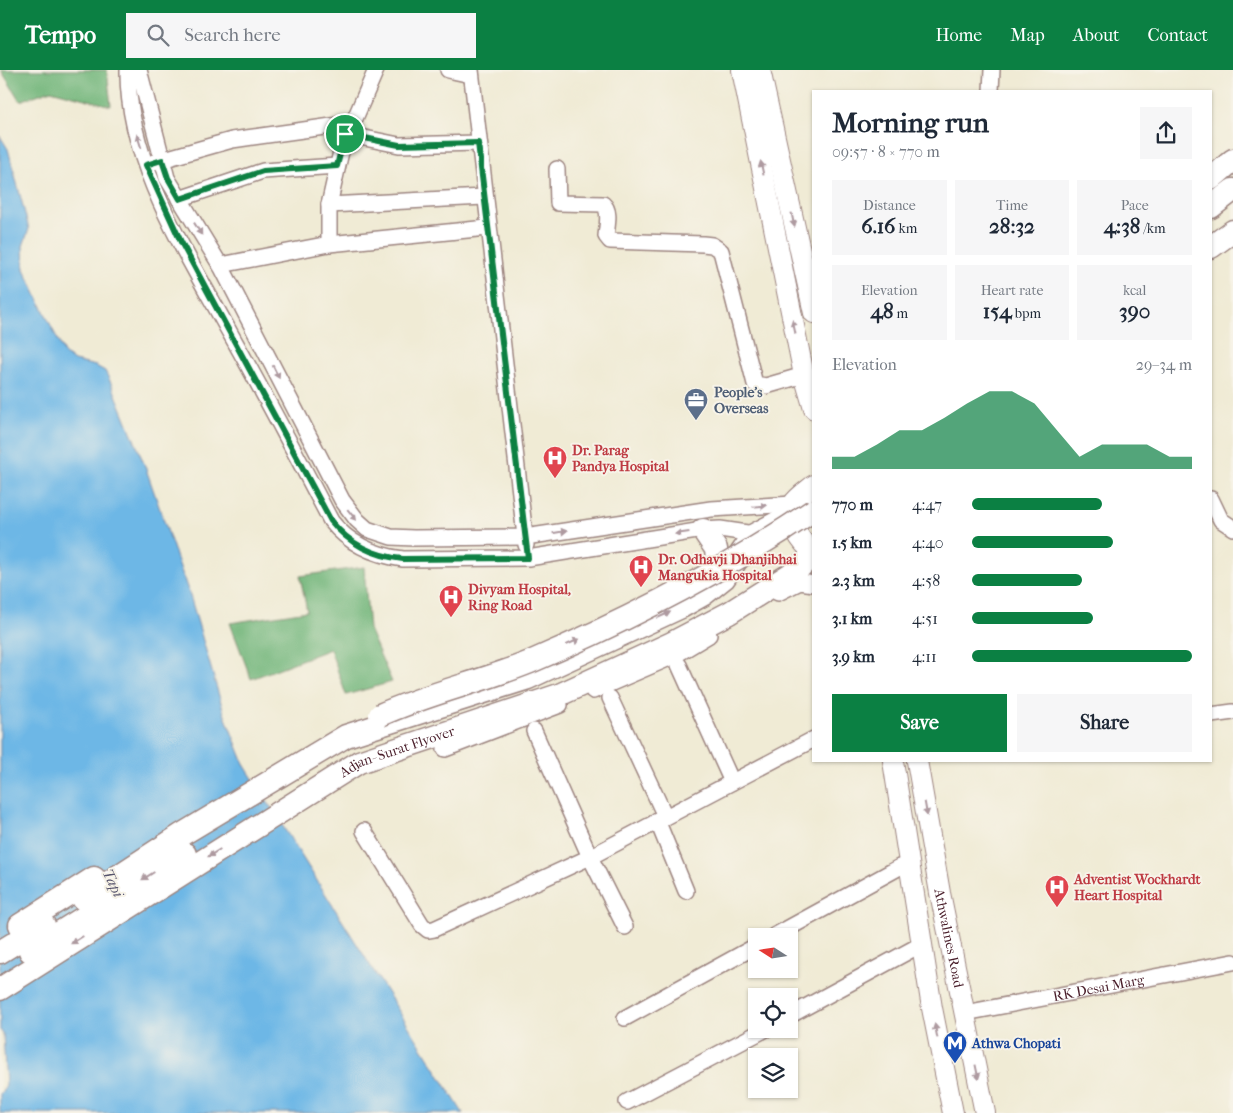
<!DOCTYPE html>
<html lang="en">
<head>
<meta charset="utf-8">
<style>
	:root { --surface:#fff; --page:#f6f6f7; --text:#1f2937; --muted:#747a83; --accent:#0b8043 }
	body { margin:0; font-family:"IM FELL French Canon",serif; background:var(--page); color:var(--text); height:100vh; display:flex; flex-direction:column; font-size:19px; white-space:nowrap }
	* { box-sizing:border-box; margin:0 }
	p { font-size:16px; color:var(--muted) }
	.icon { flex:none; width:28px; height:28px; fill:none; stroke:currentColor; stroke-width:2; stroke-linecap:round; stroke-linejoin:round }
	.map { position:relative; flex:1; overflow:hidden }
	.drawer { position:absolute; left:812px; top:20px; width:400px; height:672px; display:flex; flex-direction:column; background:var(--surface); border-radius:0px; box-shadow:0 1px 4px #0004 }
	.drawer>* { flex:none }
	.needle { width:32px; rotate:282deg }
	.controls { position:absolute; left:748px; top:858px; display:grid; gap:10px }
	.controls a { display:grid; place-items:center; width:50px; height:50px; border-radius:0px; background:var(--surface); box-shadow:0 1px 4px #0004; font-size:25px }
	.pin { position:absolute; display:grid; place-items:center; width:42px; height:42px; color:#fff; margin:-21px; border:2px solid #fff; border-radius:50%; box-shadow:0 1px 5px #0007 }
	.round { display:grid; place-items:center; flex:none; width:52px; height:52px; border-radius:0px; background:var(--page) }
	.summary { display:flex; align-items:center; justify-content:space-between; height:85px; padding:0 20px }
	h1 { font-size:28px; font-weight:700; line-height:38px }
	.figures { display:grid; grid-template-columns:repeat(3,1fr); gap:8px; height:85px; padding:5px 20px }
	.figures div { display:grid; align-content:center; border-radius:0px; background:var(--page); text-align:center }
	.figures b { font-size:21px; font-weight:700 }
	.figures small { font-size:14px; font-weight:400 }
	.figures p { font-size:14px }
	.chart { height:140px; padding:10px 20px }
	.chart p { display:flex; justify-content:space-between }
	.chart svg { width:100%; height:90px; margin-top:5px; fill:var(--accent); opacity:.7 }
	.primary-button { display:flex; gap:10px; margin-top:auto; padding:10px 20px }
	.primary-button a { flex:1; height:58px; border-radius:0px; background:var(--accent); color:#fff; font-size:20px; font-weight:700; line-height:58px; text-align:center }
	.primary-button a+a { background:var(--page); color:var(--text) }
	ul { padding:0 20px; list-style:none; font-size:16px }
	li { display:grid; grid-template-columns:80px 60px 1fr; align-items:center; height:38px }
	li i { height:12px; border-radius:6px; background:var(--accent) }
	header { display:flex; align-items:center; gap:30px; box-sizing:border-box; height:70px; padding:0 25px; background:var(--accent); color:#fff }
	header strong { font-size:24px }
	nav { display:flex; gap:28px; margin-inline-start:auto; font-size:18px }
	.search { width:350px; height:45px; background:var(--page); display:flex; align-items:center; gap:12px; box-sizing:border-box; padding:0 18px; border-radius:0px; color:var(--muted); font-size:19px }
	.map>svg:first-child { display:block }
	.forest { fill:#72b67a; stroke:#5e6a52 }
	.water { fill:#6db7e6; stroke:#5c6b88 }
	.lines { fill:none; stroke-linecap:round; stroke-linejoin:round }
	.minor-casing { stroke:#9d8580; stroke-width:18 }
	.major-casing { stroke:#9d8580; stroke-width:22 }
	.highway-casing { stroke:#9d8580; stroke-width:25 }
	.minor { stroke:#fff; stroke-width:15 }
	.major { stroke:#fff; stroke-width:20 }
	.highway { stroke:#fff; stroke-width:22 }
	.highway-bridge-casing { stroke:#9d8580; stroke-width:25; stroke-linecap:butt }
	.highway-bridge { stroke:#fff; stroke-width:22 }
	.oneway { fill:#ae9aa0 }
	.route-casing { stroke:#fff; stroke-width:10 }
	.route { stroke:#0b8043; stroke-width:6 }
	.labels { text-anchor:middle; stroke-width:4; stroke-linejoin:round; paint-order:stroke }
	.service-label { font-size:14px; font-weight:bold; fill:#4e5e75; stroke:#f7f3e8; text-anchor:start }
	.health-label { font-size:14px; font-weight:bold; fill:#be3a42; stroke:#f7f3e8; text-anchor:start }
	.street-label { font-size:14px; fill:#4a1f2b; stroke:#f7f3e8 }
	.transit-label { font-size:14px; font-weight:bold; fill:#164399; stroke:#f7f3e8; text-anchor:start }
	.water-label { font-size:15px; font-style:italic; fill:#56546c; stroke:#f7f3e8 }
</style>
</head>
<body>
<header>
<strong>Tempo</strong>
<div class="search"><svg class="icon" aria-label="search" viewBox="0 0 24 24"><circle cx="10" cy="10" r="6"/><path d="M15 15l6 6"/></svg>Search here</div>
<nav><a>Home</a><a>Map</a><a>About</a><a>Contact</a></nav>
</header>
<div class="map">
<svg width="1233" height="1043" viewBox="0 0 1233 1043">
	<rect width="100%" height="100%" fill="#f7f3e8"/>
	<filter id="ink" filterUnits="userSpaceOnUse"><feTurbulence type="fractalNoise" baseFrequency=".02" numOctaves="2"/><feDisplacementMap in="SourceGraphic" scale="10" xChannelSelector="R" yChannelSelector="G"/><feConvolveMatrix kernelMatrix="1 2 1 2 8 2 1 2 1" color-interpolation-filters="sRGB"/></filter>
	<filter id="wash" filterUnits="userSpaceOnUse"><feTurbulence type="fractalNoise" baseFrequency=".0096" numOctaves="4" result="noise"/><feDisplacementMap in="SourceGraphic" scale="20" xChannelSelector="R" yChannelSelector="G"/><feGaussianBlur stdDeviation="1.12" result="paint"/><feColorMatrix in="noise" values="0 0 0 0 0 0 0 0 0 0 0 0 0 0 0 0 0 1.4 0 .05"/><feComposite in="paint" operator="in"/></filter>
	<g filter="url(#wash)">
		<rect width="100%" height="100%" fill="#f0ebd5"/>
		<g class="forest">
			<path d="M 1,0 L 107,0 L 111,36 L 51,20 L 20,31 Z"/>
			<path d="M 364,497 L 369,559 L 392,612 L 346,625 L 330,579 L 251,609 L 230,553 L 307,541 L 300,506 Z"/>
		</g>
		<path class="water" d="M 0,66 L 8,79 L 29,159 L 23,176 L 24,199 L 64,283 L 74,291 L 96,296 L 105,301 L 112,315 L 145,396 L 191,529 L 224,643 L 245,696 L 463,1043 L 0,1043 L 0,1024 L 6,1016 L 3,964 L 0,960 Z"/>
	</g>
	<g filter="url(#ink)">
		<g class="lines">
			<defs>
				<g id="minor">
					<path d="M 128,0 C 127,93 187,184 230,263 C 265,325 298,388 331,451 C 349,474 373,485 403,489 L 528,488 L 703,460 L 720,459 L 761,465"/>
					<path d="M 139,0 L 167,108 L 222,198 L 342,430 L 357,450 L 367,459 L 391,467 L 414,468 L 525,467 L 711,439 L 793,434"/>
					<path d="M 448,0 L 471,5"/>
					<path d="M 471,0 L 526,475"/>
					<path d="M 991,21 L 992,0"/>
					<path d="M 345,64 L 399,75 L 478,73"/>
					<path d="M 154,92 L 232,70 L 353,53"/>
					<path d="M 557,99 L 558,133 L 603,134 C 611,141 607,155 606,166 L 610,171 L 703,174 L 712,175 L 721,181 L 755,314 L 766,316 L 804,305"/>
					<path d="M 179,129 L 263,101 L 337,96"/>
					<path d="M 329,135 L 484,127"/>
					<path d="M 329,174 L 329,135 L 345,64 L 353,53 L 376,0"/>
					<path d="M 221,195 L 329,174 L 487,158"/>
					<path d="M 1211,429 L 1221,450 L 1233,458"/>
					<path d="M 778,523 L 800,512 L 814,514"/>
					<path d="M 679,595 L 732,712"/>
					<path d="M 593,621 L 674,586 L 709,565"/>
					<path d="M 610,628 L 665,746"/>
					<path d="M 1211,645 L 1233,642"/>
					<path d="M 534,661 L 590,787 L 625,857"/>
					<path d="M 445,679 L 560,635"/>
					<path d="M 657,750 L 686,821"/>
					<path d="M 364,761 L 422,855 L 428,860 L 434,859 L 590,787 L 814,669"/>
					<path d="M 774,866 L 909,792"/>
					<path id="s1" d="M 965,943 L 1233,892"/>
					<path d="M 789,946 L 922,874"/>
					<path d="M 625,948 L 756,876"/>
					<path d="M 627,1032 L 766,959"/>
				</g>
				<g id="major">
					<path d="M 742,0 L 804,305 L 814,339"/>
					<path d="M 760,0 L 814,243"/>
					<path d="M 814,415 C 808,420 797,427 793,434 C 785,448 801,474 814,482"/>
					<path d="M 893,691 L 932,938 L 953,1043"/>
					<path id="s2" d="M 917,691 L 940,823 L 985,1043"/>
				</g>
				<g id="highway">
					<path d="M 1211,109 L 1233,90"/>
					<path d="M 1211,137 L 1233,120"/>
					<path d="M 1211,177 L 1233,161"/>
					<path d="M 703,460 L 716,479 L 717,490 L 711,515"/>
					<path d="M 83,829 L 181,765 L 346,666 L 528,608 L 681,537 L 704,524 L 724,508 L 754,465 L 782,450"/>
					<path d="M 20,855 L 94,808"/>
					<path d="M 30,881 L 185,784"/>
					<path d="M 0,882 L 44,855"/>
					<path id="s3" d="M 0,919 L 359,692 L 559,625 L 672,573 L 729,543 L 797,500 L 814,484"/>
				</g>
			</defs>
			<use href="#minor" class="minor-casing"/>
			<use href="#major" class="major-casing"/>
			<use href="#highway" class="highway-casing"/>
			<use href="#minor" class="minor"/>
			<use href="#major" class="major"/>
			<use href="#highway" class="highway"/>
			<defs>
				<path id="highway-bridge" d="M 380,645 C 429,623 481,612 530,592 C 628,550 725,500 814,440"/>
			</defs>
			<use href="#highway-bridge" class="highway-bridge-casing"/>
			<use href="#highway-bridge" class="highway-bridge"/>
		</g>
		<defs><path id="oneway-solid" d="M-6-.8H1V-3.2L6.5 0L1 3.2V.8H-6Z" transform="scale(1.25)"/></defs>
		<g class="oneway">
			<use href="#oneway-solid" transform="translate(139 71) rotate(-108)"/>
			<use href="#oneway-solid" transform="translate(762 98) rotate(-102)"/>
			<use href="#oneway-solid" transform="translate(793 150) rotate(78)"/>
			<use href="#oneway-solid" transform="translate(198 159) rotate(58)"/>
			<use href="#oneway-solid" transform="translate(794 257) rotate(-102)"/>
			<use href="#oneway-solid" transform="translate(276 302) rotate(63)"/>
			<use href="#oneway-solid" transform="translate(760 436) rotate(-5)"/>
			<use href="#oneway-solid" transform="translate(352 445) rotate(51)"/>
			<use href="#oneway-solid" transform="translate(560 462) rotate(-9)"/>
			<use href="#oneway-solid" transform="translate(682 463) rotate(172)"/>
			<use href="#oneway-solid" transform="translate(664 545) rotate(-25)"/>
			<use href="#oneway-solid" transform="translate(573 572) rotate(-24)"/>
			<use href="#oneway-solid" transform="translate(926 739) rotate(80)"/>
			<use href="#oneway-solid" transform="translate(214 783) rotate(148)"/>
			<use href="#oneway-solid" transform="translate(148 806) rotate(148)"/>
			<use href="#oneway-solid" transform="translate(77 870) rotate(148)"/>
			<use href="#oneway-solid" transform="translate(936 961) rotate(-101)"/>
			<use href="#oneway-solid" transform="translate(977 1002) rotate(78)"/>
		</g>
	</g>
	<g class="lines" filter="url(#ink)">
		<defs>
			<path id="route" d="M 345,64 L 399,75 L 478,73 L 528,488 L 403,489 C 373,486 349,474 331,451 L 181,172 L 146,95 L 162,90 L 168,108 L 180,129 L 263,101 L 337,96 Z"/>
		</defs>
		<use href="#route" class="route-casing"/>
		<use href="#route" class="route"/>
	</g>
	<defs>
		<symbol id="office-pin" viewBox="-11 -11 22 30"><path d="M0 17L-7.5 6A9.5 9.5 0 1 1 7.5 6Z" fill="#5c6f8a" stroke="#f7f3e8"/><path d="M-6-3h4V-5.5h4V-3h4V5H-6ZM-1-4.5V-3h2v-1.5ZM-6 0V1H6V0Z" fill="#fff"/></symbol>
		<symbol id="hospital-pin" viewBox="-11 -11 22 30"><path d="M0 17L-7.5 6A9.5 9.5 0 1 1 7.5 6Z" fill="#e0444e" stroke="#f7f3e8"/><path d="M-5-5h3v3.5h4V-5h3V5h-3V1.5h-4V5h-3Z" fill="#fff"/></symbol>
		<symbol id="metro-pin" viewBox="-11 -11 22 30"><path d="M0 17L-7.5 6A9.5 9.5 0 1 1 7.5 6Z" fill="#1a4fb4" stroke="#f7f3e8"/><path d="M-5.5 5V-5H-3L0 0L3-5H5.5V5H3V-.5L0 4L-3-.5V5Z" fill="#fff"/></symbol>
	</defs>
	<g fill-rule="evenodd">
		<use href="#office-pin" x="682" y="316" width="28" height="38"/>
		<use href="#hospital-pin" x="541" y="374" width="28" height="38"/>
		<use href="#hospital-pin" x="627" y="483" width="28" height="38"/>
		<use href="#hospital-pin" x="437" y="513" width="28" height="38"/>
		<use href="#hospital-pin" x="1043" y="803" width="28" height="38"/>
		<use href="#metro-pin" x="941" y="959" width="28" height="38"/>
	</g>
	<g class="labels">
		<g class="service-label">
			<text x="714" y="327">People's<tspan x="714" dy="16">Overseas</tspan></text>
		</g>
		<g class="health-label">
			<text x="572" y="385">Dr. Parag<tspan x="572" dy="16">Pandya Hospital</tspan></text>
			<text x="658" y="494">Dr. Odhavji Dhanjibhai<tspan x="658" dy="16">Mangukia Hospital</tspan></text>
			<text x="468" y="524">Divyam Hospital,<tspan x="468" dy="16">Ring Road</tspan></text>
			<text x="1074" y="814">Adventist Wockhardt<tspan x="1074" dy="16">Heart Hospital</tspan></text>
		</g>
		<g class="street-label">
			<text dy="5" stroke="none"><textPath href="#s3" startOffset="464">Adjan- Surat Flyover</textPath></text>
			<text dy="5" stroke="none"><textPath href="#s2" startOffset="180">Athwalines Road</textPath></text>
			<text dy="5" stroke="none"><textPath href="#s1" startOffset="136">RK Desai Marg</textPath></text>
		</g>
		<g class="transit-label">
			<text x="972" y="978">Athwa Chopati</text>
		</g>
		<g class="water-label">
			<text transform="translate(113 813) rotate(64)" y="5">Tapi</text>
		</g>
	</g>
</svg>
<div class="controls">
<a><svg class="needle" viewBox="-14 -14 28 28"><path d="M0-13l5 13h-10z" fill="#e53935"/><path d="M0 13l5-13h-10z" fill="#747a83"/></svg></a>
<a><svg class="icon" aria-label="locate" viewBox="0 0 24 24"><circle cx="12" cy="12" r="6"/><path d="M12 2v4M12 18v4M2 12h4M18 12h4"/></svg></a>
<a><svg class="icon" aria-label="layers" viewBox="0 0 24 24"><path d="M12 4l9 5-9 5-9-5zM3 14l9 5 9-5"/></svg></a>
</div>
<div class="pin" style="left:345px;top:64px;background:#1e9e55"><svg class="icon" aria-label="arrive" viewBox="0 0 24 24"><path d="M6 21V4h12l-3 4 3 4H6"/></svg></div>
<section class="drawer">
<div class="summary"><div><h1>Morning run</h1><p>09:57 · 8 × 770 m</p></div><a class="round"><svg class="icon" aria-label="share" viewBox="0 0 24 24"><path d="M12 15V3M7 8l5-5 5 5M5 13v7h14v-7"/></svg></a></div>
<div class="figures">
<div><p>Distance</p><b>6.16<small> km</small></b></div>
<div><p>Time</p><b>28:32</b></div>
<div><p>Pace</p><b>4:38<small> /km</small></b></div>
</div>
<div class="figures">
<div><p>Elevation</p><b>48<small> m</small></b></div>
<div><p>Heart rate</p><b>154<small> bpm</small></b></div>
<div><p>kcal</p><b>390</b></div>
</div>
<div class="chart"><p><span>Elevation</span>29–34 m</p>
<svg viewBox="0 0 160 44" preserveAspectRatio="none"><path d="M0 44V38L10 38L20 32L30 25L40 25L50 19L60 12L70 6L80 6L90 12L100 25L110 38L120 32L130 32L140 32L150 38L160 38V44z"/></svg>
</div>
<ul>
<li><b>770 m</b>4:47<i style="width:59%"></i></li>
<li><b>1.5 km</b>4:40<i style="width:64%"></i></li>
<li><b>2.3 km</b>4:58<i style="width:50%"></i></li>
<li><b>3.1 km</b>4:51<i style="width:55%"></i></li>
<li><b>3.9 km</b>4:11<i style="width:100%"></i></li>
</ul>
<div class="primary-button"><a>Save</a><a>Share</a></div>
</section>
</div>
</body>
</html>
